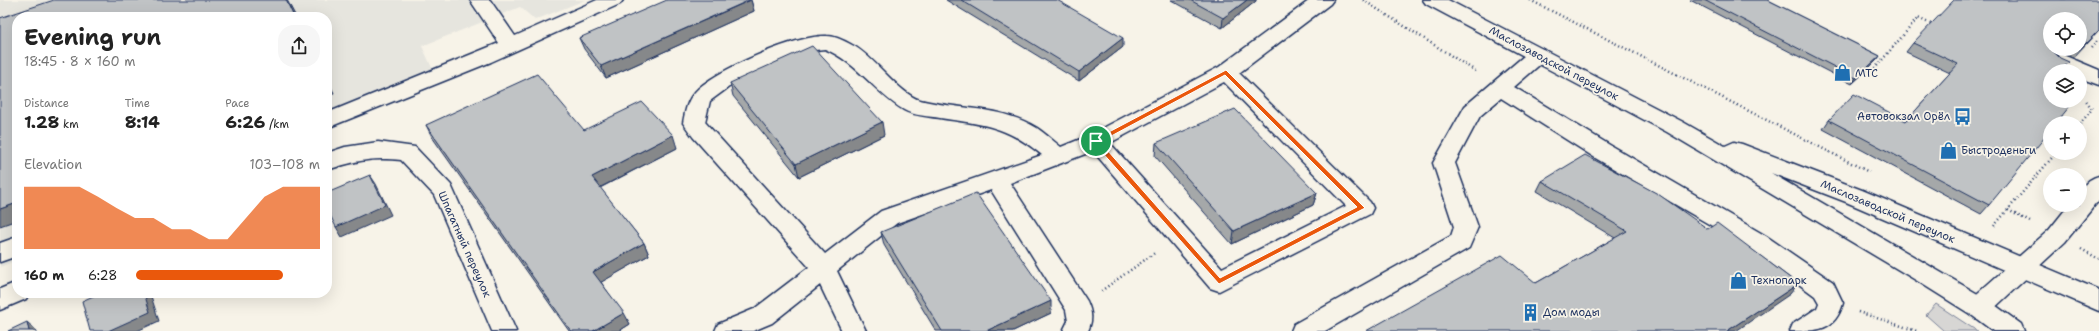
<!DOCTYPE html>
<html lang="en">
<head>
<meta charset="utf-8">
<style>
	:root { --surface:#fff; --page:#f6f6f6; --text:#222; --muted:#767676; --accent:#ea580c }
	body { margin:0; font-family:"Shantell Sans",sans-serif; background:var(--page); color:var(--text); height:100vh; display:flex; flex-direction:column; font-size:15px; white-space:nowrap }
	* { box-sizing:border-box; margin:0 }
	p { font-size:13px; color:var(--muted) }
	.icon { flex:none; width:22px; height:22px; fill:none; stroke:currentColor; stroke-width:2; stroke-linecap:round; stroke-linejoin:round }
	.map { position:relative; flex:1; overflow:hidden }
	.details { position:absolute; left:12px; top:12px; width:320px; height:286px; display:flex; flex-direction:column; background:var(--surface); border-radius:16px; box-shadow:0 4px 16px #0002 }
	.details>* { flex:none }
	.tools { position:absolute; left:2043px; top:12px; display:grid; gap:8px }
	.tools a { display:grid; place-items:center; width:44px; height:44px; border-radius:50%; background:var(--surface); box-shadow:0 4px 16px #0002; font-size:20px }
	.pin { position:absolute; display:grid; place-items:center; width:34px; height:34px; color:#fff; margin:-17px; border:2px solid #fff; border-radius:50%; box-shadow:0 1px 4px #0007 }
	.round { display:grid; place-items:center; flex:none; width:42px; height:42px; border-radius:16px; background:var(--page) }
	.head { display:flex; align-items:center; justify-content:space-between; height:68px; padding:0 12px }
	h1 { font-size:22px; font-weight:700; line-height:30px }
	.stats { display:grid; grid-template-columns:repeat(3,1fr); gap:6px; height:68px; padding:4px 12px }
	.stats div { display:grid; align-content:center }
	.stats b { font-size:17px; font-weight:700 }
	.stats small { font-size:11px; font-weight:400 }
	.stats p { font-size:11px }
	.chart { height:112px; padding:8px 12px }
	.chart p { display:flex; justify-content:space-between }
	.chart svg { width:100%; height:72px; margin-top:4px; fill:var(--accent); opacity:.7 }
	ul { padding:0 12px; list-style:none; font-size:13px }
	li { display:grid; grid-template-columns:64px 48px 1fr; align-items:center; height:30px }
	li i { height:10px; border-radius:5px; background:var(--accent) }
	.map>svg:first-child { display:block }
	.built { fill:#e6e5de }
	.green { fill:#d7d6d4; stroke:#798299 }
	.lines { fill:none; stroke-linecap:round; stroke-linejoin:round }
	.minor-casing { stroke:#1b2f5e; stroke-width:3 }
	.highway-casing { stroke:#1b2f5e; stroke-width:3 }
	.path { stroke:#1b2f5e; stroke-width:2.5; stroke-dasharray:1 3; stroke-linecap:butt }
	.minor { fill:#f7f3e8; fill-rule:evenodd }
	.highway { fill:#f7f3e8; fill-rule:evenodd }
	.wall { fill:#a5a8a9; stroke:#1b2f5e; fill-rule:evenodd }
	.shaded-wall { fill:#86888a; stroke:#1b2f5e }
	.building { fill:#c0c3c5; stroke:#1b2f5e }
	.route { fill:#ea580c; stroke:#fff; fill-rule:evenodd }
	.labels { text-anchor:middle; stroke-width:3.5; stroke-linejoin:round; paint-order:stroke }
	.street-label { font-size:11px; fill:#1b2f5e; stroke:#f7f3e8 }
	.poi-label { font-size:11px; fill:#1b2f5e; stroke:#f7f3e8; text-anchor:start }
</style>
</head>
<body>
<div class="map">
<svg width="2099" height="331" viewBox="0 0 2099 331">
	<rect width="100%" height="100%" fill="#f7f3e8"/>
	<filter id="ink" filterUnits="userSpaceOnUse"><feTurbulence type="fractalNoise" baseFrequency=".025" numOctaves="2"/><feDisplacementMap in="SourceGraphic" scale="8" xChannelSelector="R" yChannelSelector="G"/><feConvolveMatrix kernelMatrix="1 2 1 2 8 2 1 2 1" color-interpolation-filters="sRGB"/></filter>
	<g filter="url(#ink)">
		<path class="built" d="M 0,0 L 585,0 L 535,20 L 520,7 L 422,46 L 439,83 L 327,129 L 327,17 L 17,17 L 17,260 L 0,267 Z"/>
		<path class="green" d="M 1936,304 L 1977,331 L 1944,331 L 1926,315 Z"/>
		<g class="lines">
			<defs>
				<g id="minor">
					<path d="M 470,0 L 490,0 L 515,36 L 597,0 L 623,0 L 620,4 L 491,62 L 327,128 L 327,113 L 499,43 Z"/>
					<path d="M 1310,0 L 1333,0 L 1330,4 L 1239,73 L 1370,202 L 1373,208 L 1370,214 L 1219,291 L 1210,288 L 1093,151 L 1010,183 L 1087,301 C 1092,312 1093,320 1088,331 L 1063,331 L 1068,321 L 1066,310 L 991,190 L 897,223 L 837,271 L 866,331 L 842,331 L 820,285 L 772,323 L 753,331 L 715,331 L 718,324 L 754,309 L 809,267 L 693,137 L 683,123 C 685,112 687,100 695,92 C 713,71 798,34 827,36 C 835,36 845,41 852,45 C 872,54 900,95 920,100 C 959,110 1002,106 1037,128 C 1046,134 1053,141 1061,147 L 1088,136 L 1219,67 ZM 825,49 C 857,62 875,93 904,110 C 914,116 929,116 940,118 C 985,125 1005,125 1042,155 L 881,211 L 825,254 L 705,122 L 710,101 L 729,87 L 805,51 ZM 1224,82 L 1346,206 L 1222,268 L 1110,143 Z"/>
					<path d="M 1538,48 L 1545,50 L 1548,55 L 1545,60 L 1514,87 L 1613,147 L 1766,236 L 1833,282 L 1843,303 C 1835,331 1818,331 1790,331 L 1793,324 L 1817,308 L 1819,303 L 1815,296 L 1750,248 L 1597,159 L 1501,98 L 1480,116 L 1455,163 L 1478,227 L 1469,248 L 1325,331 L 1291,331 L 1294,324 L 1451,236 L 1454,227 L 1433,163 L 1465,106 L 1531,50 Z"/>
					<path d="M 2056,52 L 2099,70 L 2099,85 L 2080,78 L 2080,71 C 2068,71 2053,70 2046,59 L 2049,54 Z"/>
					<path d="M 378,142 L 415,147 L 451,185 L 516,331 L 492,331 L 434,195 L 401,160 C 370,157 356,161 327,170 L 327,153 L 345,147 Z"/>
					<path d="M 2099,176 L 2099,200 L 2065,242 L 1988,314 L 1979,317 L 1970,314 L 1967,307 L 1970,300 L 2049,230 L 2069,205 L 2080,205 C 2080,190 2084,180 2099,176 Z"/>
					<path d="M 17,237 L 17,256 L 0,262 L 0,243 Z"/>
					<path d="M 17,282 L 17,293 L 29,293 L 26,299 L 0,310 L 0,289 Z"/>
				</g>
				<path id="highway" d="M 1423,0 L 1448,0 L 1683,122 L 1725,146 L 1734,142 L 1742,144 L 1862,190 L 2099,290 L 2099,311 L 1846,202 L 1771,173 L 1988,300 L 2021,324 L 2024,331 L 1993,331 L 1970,314 L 1919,282 L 1667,132 L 1426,4 Z"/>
			</defs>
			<use href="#minor" class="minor-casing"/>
			<use href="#highway" class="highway-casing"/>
			<g class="path">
				<path d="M 1363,0 L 1477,72"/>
				<path d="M 1530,0 L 1869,172"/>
				<path d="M 2091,48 L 2099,39"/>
				<path d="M 1865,72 L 1870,74 L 1918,18 L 1933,25"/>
				<path d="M 2080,124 L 2092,109 L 2085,99"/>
				<path d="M 2008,210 L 2030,222"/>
				<path d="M 1994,226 L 2056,153"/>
				<path d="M 2081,249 L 2099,259"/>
				<path d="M 1101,291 L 1156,252"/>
				<path d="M 1858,312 L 1917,331"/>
			</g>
			<use href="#minor" class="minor"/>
			<use href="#highway" class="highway"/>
		</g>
		<g class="wall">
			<path d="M 751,0 L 754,11 L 606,78 L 584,49 L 579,38 Z"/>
			<path d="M 946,0 L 1057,0 L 1123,47 L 1079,81 Z"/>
			<path d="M 1171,0 L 1256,0 L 1256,1 L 1222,28 Z"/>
			<path d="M 1690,0 L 1768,0 L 1880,56 L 1876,61 L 1852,84 Z"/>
			<path d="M 2099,0 L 2099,30 L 2073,58 L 2057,51 L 2053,52 L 2050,71 L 1989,205 L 1981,214 L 1823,129 L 1829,120 L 1906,121 L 1950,73 L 1906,52 L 1913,43 ZM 2080,19 L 2080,49 L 2050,49 Z"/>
			<path d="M 730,83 L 884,135 L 799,177 L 733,96 Z"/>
			<path d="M 426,125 L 584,130 L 677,148 L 600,188 L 644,243 L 649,255 L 601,282 L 630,324 L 619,331 L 569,331 L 432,137 Z"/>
			<path d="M 1156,143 L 1317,193 L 1313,205 L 1232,244 L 1155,156 Z"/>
			<path d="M 1542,181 L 1790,294 L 1536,283 L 1615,238 L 1537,191 Z"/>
			<path d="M 881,232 L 1051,313 L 1013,331 L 936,331 L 884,245 Z"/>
		</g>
		<g class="shaded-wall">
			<path d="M 286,0 L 287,0 L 296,17 L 294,17 Z"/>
			<path d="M 751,0 L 754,11 L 606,78 L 601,66 Z"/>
			<path d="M 1247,0 L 1256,0 L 1256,1 L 1222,28 L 1223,18 Z"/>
			<path d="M 1123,38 L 1123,47 L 1079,81 L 1079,72 Z"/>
			<path d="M 2051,49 L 2058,49 L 2057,51 L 2048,53 Z"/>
			<path d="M 1880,56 L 1876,61 L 1852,84 L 1856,78 Z"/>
			<path d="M 327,79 L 334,93 L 327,96 Z"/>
			<path d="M 882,122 L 884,135 L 799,177 L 796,164 Z"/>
			<path d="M 673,135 L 677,148 L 597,189 L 592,177 Z"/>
			<path d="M 370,175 L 376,184 L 391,215 L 342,237 L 336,227 Z"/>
			<path d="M 1317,193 L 1313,205 L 1232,244 L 1234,231 Z"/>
			<path d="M 17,203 L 17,220 L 0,226 L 0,209 Z"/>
			<path d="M 644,243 L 649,255 L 598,284 L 593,272 Z"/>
			<path d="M 1798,284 L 1790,294 L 1736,331 L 1727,331 Z"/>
			<path d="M 144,293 L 150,293 L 159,321 L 137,331 L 108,331 Z"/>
			<path d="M 1051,301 L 1051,313 L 1013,331 L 986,331 Z"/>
			<path d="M 624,313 L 630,324 L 619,331 L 593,331 Z"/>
			<path d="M 27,322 L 37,331 L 29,331 Z"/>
		</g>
		<g class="building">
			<path d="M 54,0 L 286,0 L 294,17 L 17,17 L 17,203 L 0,209 L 0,18 Z"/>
			<path d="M 667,0 L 750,0 L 601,66 L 579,38 Z"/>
			<path d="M 961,0 L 1057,0 L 1123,38 L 1079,72 Z"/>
			<path d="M 1190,0 L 1247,0 L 1223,18 Z"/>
			<path d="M 1704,0 L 1768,0 L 1880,56 L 1856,78 Z"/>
			<path d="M 1954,0 L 2099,0 L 2099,30 L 2081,48 L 2080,48 L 2080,19 L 2050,19 L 2050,49 L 2053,49 L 2053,51 L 2060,58 L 2069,62 L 2060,71 L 2050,71 L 2050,101 L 2074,101 L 2056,123 L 2050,123 L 2050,131 L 1989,205 L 1829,120 L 1854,94 L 1906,121 L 1958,64 L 1913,43 Z"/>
			<path d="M 812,46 L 882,122 L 796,164 L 730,83 Z"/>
			<path d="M 537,74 L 584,130 L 642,102 L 673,135 L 592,177 L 644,243 L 593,272 L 624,313 L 593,331 L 571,331 L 426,125 Z"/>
			<path d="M 2080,86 L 2085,88 L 2080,94 Z"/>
			<path d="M 1235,109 L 1317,193 L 1234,231 L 1156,143 Z"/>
			<path d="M 1585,155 L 1658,194 L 1708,229 L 1717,223 L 1798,284 L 1727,331 L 1366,331 L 1502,255 L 1536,283 L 1627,231 L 1542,181 Z"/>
			<path d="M 370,175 L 385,205 L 336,227 L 327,209 L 327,193 Z"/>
			<path d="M 976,193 L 1051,301 L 986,331 L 942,331 L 881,232 Z"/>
			<path d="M 100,293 L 144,293 L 150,312 L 108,331 L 90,331 L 82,301 Z"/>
			<path d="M 27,322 L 29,331 L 8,331 Z"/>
		</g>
	</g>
	<path class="route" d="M 1226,70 L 1365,208 L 1219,284 L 1092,141 ZM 1225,75 L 1357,207 L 1220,278 L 1100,142 Z"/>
	<defs>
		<symbol id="shop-bare" viewBox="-9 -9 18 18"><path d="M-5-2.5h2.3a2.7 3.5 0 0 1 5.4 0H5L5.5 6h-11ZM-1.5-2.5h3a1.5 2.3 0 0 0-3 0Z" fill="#1f6fb2" stroke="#f7f3e8" stroke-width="2.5" paint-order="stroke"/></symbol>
		<symbol id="bus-bare" viewBox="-9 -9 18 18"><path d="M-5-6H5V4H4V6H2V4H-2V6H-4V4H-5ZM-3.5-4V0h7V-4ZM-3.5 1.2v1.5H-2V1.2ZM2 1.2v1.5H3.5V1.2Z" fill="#1f6fb2" stroke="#f7f3e8" stroke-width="2.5" paint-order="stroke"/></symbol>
		<symbol id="building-bare" viewBox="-9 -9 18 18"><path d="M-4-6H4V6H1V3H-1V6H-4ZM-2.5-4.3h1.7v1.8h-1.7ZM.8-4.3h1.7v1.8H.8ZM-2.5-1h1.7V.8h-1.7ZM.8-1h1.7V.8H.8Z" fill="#1f6fb2" stroke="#f7f3e8" stroke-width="2.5" paint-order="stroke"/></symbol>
	</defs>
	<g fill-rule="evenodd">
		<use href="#shop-bare" x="1830" y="60" width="25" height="25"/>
		<use href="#bus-bare" x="1950" y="104" width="25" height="25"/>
		<use href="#shop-bare" x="1936" y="138" width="25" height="25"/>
		<use href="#shop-bare" x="1726" y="268" width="25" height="25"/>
		<use href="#building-bare" x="1518" y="300" width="25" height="25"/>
	</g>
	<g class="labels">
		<g class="street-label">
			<text transform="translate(1554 63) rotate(28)" y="4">Маслозаводской переулок</text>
			<text transform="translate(1888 211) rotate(23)" y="4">Маслозаводской переулок</text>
			<text transform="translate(465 244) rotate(66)" y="4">Шпагатный переулок</text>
		</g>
		<g class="poi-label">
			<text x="1855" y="77">МТС</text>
			<text x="1950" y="120" text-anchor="end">Автовокзал Орёл</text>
			<text x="1961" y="154">Быстроденьги</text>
			<text x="1751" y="284">Технопарк</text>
			<text x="1543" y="316">Дом моды</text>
		</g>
	</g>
</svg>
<div class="tools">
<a><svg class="icon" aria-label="locate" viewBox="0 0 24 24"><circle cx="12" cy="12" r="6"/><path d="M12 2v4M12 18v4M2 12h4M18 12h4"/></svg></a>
<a><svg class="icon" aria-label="layers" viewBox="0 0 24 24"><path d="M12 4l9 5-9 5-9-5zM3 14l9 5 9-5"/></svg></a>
<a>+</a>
<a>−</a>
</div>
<div class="pin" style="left:1096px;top:141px;background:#1e9e55"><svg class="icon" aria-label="arrive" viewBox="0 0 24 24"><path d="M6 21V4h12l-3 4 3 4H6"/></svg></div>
<section class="details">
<div class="head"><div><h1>Evening run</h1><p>18:45 · 8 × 160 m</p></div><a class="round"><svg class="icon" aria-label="share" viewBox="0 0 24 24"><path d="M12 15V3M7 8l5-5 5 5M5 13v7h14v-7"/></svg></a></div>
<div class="stats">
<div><p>Distance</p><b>1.28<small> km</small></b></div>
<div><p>Time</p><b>8:14</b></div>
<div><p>Pace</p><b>6:26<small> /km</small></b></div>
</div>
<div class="chart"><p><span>Elevation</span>103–108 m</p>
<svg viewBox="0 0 160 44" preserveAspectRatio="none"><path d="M0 44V6L10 6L20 6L30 6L40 12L50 19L60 25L70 25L80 32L90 32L100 38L110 38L120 25L130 12L140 6L150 6L160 6V44z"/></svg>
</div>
<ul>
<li><b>160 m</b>6:28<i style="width:80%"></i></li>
</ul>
</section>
</div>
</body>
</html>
